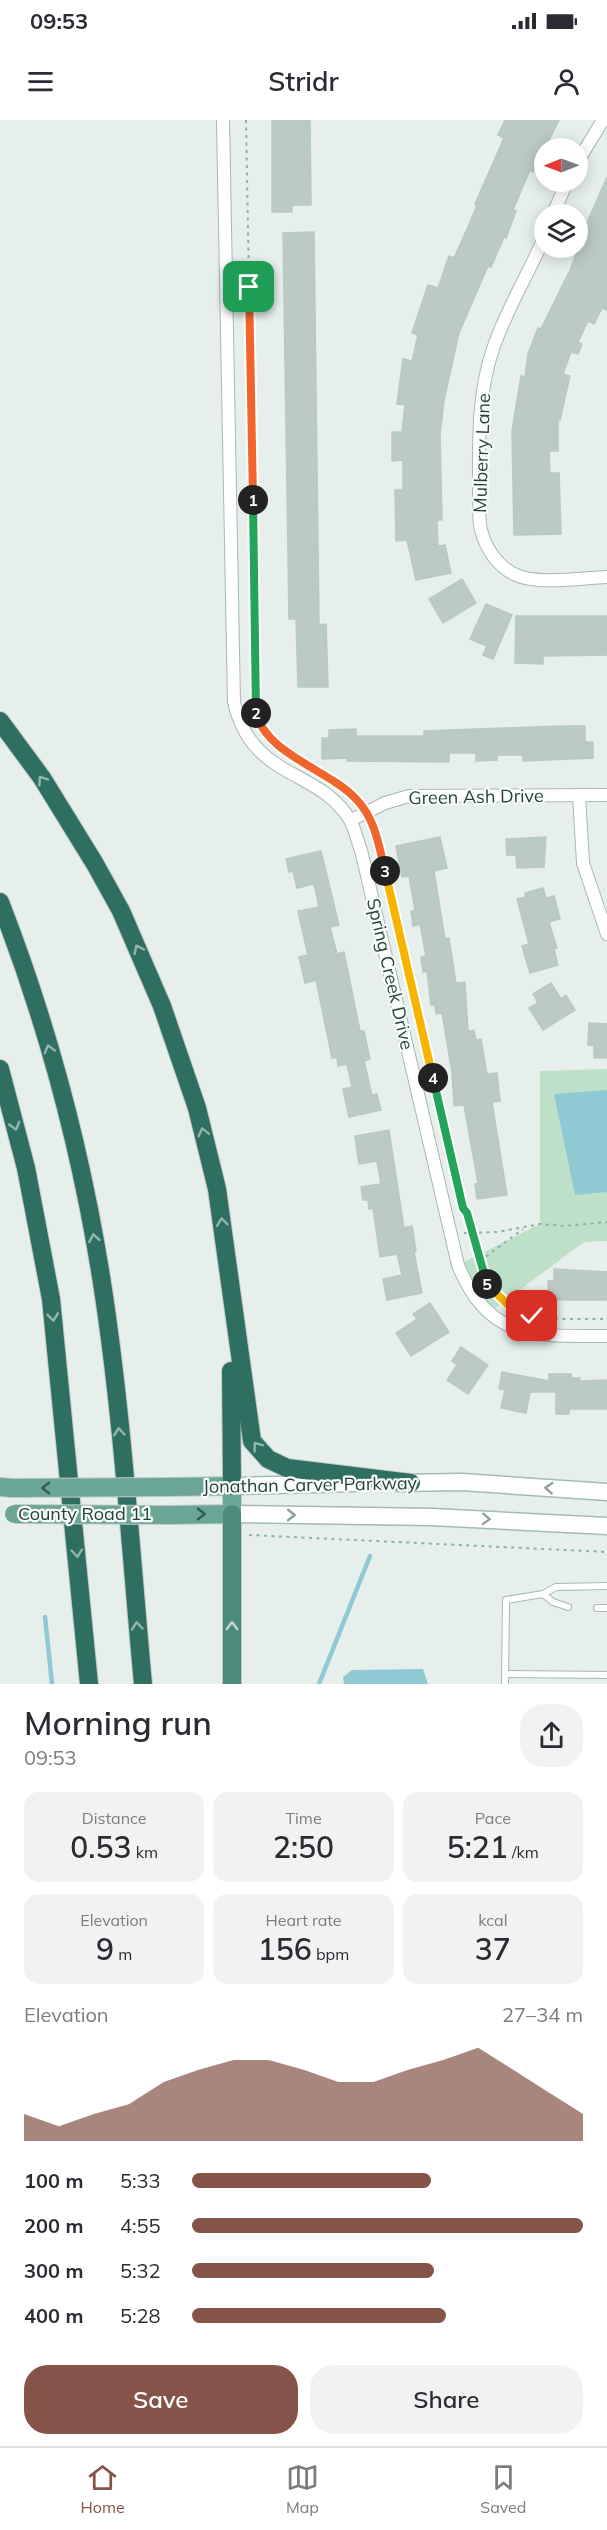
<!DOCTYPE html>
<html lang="en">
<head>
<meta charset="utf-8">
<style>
	:root { --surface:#fff; --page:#f2f2f3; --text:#2b2b33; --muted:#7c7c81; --line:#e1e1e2; --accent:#855347 }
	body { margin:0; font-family:Mulish,sans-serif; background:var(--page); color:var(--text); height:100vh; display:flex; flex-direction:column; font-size:22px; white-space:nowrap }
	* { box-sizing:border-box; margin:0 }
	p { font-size:20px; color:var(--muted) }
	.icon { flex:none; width:33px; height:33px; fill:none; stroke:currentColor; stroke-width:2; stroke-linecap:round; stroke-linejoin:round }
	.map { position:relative; height:1564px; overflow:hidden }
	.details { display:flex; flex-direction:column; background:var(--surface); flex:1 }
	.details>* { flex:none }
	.needle { width:39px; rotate:269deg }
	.fabs { position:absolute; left:534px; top:18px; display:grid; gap:12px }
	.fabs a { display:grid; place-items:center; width:54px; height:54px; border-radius:50%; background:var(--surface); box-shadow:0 3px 15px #0003; font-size:30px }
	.pin { position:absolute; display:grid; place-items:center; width:51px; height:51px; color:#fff; margin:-26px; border-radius:12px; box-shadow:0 3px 9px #0006 }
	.km { position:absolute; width:30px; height:30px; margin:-15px; border-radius:50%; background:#222; color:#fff; font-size:16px; line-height:30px; text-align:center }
	.round { display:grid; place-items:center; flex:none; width:63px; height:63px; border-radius:24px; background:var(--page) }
	.headline { display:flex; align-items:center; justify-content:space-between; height:102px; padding:0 24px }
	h1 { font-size:33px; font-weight:600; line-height:45px }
	.figures { display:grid; grid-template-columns:repeat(3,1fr); gap:9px; height:102px; padding:6px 24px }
	.figures div { display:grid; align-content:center; border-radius:15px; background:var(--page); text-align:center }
	.figures b { font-size:30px; font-weight:600 }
	.figures small { font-size:16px; font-weight:400 }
	.figures p { font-size:16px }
	.chart { height:168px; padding:12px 24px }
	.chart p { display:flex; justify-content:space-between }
	.chart svg { width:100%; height:108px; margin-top:6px; fill:var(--accent); opacity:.7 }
	.button { display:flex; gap:12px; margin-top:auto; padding:12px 24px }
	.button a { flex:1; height:69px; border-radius:24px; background:var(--accent); color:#fff; font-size:24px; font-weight:600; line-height:69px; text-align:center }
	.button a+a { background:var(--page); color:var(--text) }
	ul { padding:0 24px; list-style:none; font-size:20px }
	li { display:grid; grid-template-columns:96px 72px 1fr; align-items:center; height:45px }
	li i { height:15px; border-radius:8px; background:var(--accent) }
	.status { display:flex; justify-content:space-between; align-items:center; height:42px; padding:0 30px; background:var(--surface); direction:ltr }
	.status svg { height:16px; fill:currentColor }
	header { display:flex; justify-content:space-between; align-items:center; height:78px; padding:0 24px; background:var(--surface); font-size:27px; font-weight:600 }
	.menu { display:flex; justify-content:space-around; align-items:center; height:84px; border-top:2px solid var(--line); background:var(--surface); font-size:16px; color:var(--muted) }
	.menu a { display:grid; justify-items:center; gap:3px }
	.menu .current { color:var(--accent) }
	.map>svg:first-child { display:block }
	.green { fill:#bfe0c8 }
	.water { fill:#8ec9d4 }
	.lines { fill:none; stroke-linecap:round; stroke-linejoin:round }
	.stream { stroke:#8ec9d4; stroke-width:4.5 }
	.building { fill:#bbcac4; stroke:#b8c9c2; stroke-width:1.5 }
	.service-casing { stroke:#a8b8b2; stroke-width:8 }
	.minor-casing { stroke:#a8b8b2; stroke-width:14 }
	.secondary-casing { stroke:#a4bbb3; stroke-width:19 }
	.primary-casing { stroke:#c2cac8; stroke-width:20 }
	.trunk-casing { stroke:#c2cac8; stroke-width:20 }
	.motorway-casing { stroke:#c2cac8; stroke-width:20 }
	.path { stroke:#86b3a5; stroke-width:2; stroke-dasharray:3 4.5; stroke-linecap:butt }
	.service { stroke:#fff; stroke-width:6 }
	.minor { stroke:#fff; stroke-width:12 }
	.secondary { stroke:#fff; stroke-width:16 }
	.primary { stroke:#6aa596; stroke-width:18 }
	.trunk { stroke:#4c8a7c; stroke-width:18 }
	.motorway { stroke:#2f6f62; stroke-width:18 }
	.primary-bridge-casing { stroke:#c2cac8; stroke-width:20; stroke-linecap:butt }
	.primary-bridge { stroke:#6aa596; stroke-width:18 }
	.oneway { stroke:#93b5ae }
	.oneway2 { stroke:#365b51 }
	.oneway3 { stroke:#92a09c }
	.oneway4 { stroke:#c4d9d4 }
	.split-1-casing { stroke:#fff; stroke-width:12 }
	.split-2-casing { stroke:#fff; stroke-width:12 }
	.split-3-casing { stroke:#fff; stroke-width:12 }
	.split-4-casing { stroke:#fff; stroke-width:12 }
	.split-5-casing { stroke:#fff; stroke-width:12 }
	.split-6-casing { stroke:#fff; stroke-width:12 }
	.split-1 { stroke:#f0652b; stroke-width:8 }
	.split-2 { stroke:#22a559; stroke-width:8 }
	.split-3 { stroke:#f0652b; stroke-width:8 }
	.split-4 { stroke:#f5b400; stroke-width:8 }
	.split-5 { stroke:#22a559; stroke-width:8 }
	.split-6 { stroke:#f5b400; stroke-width:8 }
	.labels { text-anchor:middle; stroke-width:4.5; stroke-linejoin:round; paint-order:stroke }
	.street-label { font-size:18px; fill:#24423a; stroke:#f7fbf9 }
</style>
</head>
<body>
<div class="status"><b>09:53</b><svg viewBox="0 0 49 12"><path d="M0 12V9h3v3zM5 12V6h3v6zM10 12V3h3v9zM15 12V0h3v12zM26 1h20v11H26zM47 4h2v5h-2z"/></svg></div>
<header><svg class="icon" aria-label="menu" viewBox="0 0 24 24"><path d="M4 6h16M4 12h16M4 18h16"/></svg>Stridr<svg class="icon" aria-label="person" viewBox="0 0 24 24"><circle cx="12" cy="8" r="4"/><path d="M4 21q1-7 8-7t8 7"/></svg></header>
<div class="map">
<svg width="607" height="1564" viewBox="0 0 607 1564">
	<rect width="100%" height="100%" fill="#e6efeb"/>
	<path class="green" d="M 607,949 L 607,1121 L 584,1122 L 489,1193 L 458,1145 L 540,1104 L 540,951 Z"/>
	<g class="water">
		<path d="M 607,970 L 607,1072 L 575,1075 L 554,974 Z"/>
		<path d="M 423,1549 L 428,1564 L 344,1564 L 343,1557 L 352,1550 Z"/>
	</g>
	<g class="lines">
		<g class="stream">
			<path d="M 45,1497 L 52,1564"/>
			<path d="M 319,1564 L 370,1436"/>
		</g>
	</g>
	<g class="building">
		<path d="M 272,0 L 310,0 L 311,85 L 292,85 L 292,92 L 272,92 Z"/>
		<path d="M 505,0 L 559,0 L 533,52 L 530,50 L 513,90 L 516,91 L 506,118 L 504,117 L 491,147 L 488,146 L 459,213 L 444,280 L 440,315 L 442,400 L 437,400 L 438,426 L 445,425 L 451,453 L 416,460 L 407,420 L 396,421 L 395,370 L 403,370 L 403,340 L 392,341 L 392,312 L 402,312 L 405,285 L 397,284 L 403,239 L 412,241 L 418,215 L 412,213 L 428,165 L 438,168 L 449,136 L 454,138 L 468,107 L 477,85 L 475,84 L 504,18 L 498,15 Z"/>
		<path d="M 607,57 L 607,190 L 602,188 L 594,204 L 588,201 L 578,222 L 582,224 L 578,234 L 571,232 L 563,254 L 570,256 L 560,300 L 558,299 L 558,331 L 549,331 L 550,353 L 559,353 L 561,414 L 514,415 L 512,311 L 521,256 L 525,257 L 528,234 L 538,208 L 541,209 L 568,154 L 569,154 L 586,105 Z"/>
		<path d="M 314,112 L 319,505 L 326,504 L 328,567 L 298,567 L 296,499 L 289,499 L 283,113 Z"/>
		<path d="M 462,459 L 476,483 L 443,503 L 429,479 Z"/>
		<path d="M 486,484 L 512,495 L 493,539 L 483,535 L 487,526 L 470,519 Z"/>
		<path d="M 516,496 L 607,496 L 607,535 L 543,536 L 543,544 L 515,543 Z"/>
		<path d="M 561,606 L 585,606 L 585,622 L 593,622 L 593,638 L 523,641 L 523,635 L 497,635 L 497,640 L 476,641 L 476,633 L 449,633 L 449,642 L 347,641 L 347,638 L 322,639 L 322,618 L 329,618 L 329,610 L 356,609 L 356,616 L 424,616 L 424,611 Z"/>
		<path d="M 440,717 L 447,748 L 434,751 L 445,819 L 449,818 L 456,863 L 465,862 L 468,911 L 474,910 L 476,920 L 481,919 L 487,954 L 497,953 L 500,981 L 492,982 L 507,1075 L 477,1079 L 475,1064 L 478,1063 L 464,985 L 454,986 L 452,952 L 442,893 L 436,894 L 435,885 L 431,885 L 427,851 L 423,852 L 421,837 L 426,836 L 420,804 L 413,806 L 411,791 L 415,790 L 409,756 L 402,757 L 396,726 Z"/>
		<path d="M 546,717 L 544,747 L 517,748 L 516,735 L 507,735 L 506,719 Z"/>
		<path d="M 321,731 L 339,805 L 330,807 L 337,834 L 344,832 L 360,911 L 364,911 L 370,939 L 364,941 L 372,975 L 377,974 L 381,990 L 349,997 L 343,969 L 352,967 L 347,944 L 338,946 L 337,937 L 332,938 L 316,860 L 305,863 L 299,837 L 308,835 L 298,791 L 319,787 L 314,764 L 297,768 L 293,751 L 289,752 L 286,739 Z"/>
		<path d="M 543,768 L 546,778 L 554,776 L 560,799 L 549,802 L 557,828 L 554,829 L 558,845 L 530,853 L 522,826 L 529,824 L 517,779 L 526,777 L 525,773 Z"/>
		<path d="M 551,863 L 561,879 L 566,875 L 575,890 L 543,910 L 529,888 L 538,883 L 533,874 Z"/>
		<path d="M 589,903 L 607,904 L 607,938 L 594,938 L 594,925 L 588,925 Z"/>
		<path d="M 389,1010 L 404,1108 L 412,1106 L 416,1131 L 414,1132 L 422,1173 L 387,1180 L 383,1159 L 402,1155 L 397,1134 L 380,1137 L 373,1088 L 369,1089 L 368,1080 L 363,1080 L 361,1067 L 381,1064 L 377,1041 L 359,1044 L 355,1016 Z"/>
		<path d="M 554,1149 L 607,1152 L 607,1180 L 549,1180 L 548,1161 L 554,1161 Z"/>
		<path d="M 430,1183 L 449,1212 L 411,1236 L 396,1213 L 417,1199 L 413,1194 Z"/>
		<path d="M 461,1227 L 488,1245 L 468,1274 L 447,1260 L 457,1245 L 452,1241 Z"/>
		<path d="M 502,1252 L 549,1261 L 549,1254 L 571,1254 L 571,1258 L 580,1258 L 580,1261 L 607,1260 L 607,1289 L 569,1289 L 569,1294 L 556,1294 L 556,1272 L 530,1272 L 526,1293 L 501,1288 L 505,1270 L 499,1269 Z"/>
	</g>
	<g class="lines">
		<defs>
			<g id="service">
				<path d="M 543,1474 L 553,1482 L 568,1487"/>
				<path d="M 597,1488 L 607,1488"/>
				<path d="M 505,1554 L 607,1555"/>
				<path d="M 505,1564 L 506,1480 L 543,1474 L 556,1467 L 607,1466"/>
			</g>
			<g id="minor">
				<path d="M 223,0 L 234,582 C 252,661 318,647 350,700 C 355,708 357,721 361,730 L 458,1145 C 489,1221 536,1216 607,1216"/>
				<path d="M 578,41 L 603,0"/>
				<path d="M 553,94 L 567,62"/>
				<path d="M 544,118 C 528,155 506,190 493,229 C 477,275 479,326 479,374 C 480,385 478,399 481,410 C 486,429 498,447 516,455 C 538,465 583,458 607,457"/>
				<path d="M 579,675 L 583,743 L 607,814"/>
				<path d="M 351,700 L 385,683 L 409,676 L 607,675"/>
			</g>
			<g id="secondary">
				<path d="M 398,1363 L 462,1362 L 607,1372"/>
				<path d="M 232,1366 L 357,1363"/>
				<path d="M 232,1394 L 432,1397 L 607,1406"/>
			</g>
			<g id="primary">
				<path d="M 0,1367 L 12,1368"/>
				<path d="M 167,1367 L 232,1366 L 232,1394 L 169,1395"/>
			</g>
			<path id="trunk" d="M 232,1564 L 232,1394"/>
			<g id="motorway">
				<path d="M 0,601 L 42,658 L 95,744 L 121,791 L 162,886 L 197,988 L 217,1069 L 252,1321 L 268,1339 L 287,1348 L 411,1363"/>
				<path d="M 0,782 C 49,908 84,1042 104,1176 C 123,1304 131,1435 143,1564"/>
				<path d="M 0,949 L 26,1048 L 51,1179 L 89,1564"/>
				<path d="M 231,1251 L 232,1366"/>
			</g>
		</defs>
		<use href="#service" class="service-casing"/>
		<use href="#minor" class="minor-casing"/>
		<use href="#secondary" class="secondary-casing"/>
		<use href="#primary" class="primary-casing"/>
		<use href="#trunk" class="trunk-casing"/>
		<use href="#motorway" class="motorway-casing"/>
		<g class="path">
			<path d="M 246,0 L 257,596 C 278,640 330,646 359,682"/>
			<path d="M 373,704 L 463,1088 L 467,1093 C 473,1115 476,1140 485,1161 C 506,1207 567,1198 607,1199"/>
			<path d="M 464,1113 L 498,1112 L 540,1104 L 564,1106 L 607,1102"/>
			<path d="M 480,1141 L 523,1109"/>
			<path d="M 249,1415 L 607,1432"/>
		</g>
		<use href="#service" class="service"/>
		<use href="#minor" class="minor"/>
		<use href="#secondary" class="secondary"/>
		<use href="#primary" class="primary"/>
		<use href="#trunk" class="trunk"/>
		<use href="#motorway" class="motorway"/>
		<defs>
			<g id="primary-bridge">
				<path d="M 12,1368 L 167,1367"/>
				<path d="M 14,1394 L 169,1395"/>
			</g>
		</defs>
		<use href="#primary-bridge" class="primary-bridge-casing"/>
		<use href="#primary-bridge" class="primary-bridge"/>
	</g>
	<defs><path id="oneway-chevron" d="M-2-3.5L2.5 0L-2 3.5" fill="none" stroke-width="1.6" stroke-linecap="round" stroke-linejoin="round" transform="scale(1.5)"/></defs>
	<g class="oneway">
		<use href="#oneway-chevron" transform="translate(42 660) rotate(-125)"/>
		<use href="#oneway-chevron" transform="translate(138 829) rotate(-115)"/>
		<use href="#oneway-chevron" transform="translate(49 929) rotate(-105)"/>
		<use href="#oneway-chevron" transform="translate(15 1006) rotate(75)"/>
		<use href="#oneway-chevron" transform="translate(203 1012) rotate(-104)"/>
		<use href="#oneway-chevron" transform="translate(222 1102) rotate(-97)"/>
		<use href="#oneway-chevron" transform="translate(94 1118) rotate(-100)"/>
		<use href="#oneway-chevron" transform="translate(53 1197) rotate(83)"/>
		<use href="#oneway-chevron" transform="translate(119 1312) rotate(-95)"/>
		<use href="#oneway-chevron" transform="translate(257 1326) rotate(-127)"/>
		<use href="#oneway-chevron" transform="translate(77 1433) rotate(85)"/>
		<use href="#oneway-chevron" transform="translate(137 1506) rotate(-95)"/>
	</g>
	<g class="oneway2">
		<use href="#oneway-chevron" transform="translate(46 1368) rotate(180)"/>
		<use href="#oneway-chevron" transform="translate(201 1394)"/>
	</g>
	<g class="oneway3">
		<use href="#oneway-chevron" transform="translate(549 1368) rotate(-176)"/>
		<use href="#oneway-chevron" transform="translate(291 1395)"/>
		<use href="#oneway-chevron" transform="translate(486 1399) rotate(2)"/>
	</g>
	<use class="oneway4" href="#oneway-chevron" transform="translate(232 1506) rotate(-90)"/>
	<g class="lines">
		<defs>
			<path id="split-1" d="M 249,167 L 253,380"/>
			<path id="split-2" d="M 253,380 L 256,593"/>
			<path id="split-3" d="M 256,593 C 266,634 329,650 356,679 C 375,698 379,726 385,751"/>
			<path id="split-4" d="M 385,751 L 433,958"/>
			<path id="split-5" d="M 433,958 L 463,1088 L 467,1093 L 487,1164"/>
			<path id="split-6" d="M 487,1164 L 507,1184 L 532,1196"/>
		</defs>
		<use href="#split-1" class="split-1-casing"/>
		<use href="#split-2" class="split-2-casing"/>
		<use href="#split-3" class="split-3-casing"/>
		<use href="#split-4" class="split-4-casing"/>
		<use href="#split-5" class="split-5-casing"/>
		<use href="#split-6" class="split-6-casing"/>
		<use href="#split-1" class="split-1"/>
		<use href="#split-2" class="split-2"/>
		<use href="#split-3" class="split-3"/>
		<use href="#split-4" class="split-4"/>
		<use href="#split-5" class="split-5"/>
		<use href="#split-6" class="split-6"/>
	</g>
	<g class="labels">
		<g class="street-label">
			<text transform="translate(482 333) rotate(-88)" y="6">Mulberry Lane</text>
			<text transform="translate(476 677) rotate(-1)" y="6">Green Ash Drive</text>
			<text transform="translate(390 854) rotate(77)" y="6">Spring Creek Drive</text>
			<text transform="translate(310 1365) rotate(-1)" y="6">Jonathan Carver Parkway</text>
			<text x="85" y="1400">County Road 11</text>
		</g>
	</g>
</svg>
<div class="fabs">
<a><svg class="needle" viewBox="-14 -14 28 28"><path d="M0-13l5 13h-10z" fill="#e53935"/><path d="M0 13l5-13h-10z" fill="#7c7c81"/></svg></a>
<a><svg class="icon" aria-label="layers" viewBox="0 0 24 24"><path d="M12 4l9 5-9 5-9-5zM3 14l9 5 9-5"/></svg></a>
</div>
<div class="pin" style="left:249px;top:167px;background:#1e9e55"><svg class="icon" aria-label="arrive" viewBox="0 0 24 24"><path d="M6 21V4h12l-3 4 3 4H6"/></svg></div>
<div class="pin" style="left:532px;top:1196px;background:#d93025"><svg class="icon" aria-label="check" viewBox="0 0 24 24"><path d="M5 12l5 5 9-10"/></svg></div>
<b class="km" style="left:253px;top:380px">1</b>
<b class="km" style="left:256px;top:593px">2</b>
<b class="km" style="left:385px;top:751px">3</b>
<b class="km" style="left:433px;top:958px">4</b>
<b class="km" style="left:487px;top:1164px">5</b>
</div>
<section class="details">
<div class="headline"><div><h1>Morning run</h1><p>09:53</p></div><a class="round"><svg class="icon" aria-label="share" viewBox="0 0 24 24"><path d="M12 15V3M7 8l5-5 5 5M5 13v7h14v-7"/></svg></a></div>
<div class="figures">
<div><p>Distance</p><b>0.53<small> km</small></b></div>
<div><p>Time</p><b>2:50</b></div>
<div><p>Pace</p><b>5:21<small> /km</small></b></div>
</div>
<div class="figures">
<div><p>Elevation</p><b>9<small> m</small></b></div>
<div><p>Heart rate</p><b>156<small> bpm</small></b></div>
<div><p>kcal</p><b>37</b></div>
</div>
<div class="chart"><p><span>Elevation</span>27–34 m</p>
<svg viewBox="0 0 160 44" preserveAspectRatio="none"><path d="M0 44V33L10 38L20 33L30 29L40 20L50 15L60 11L70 11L80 15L90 20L100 20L110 15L120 11L130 6L140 15L150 24L160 33V44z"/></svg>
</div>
<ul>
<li><b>100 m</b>5:33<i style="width:61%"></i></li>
<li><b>200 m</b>4:55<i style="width:100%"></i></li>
<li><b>300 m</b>5:32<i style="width:62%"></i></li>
<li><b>400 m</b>5:28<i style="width:65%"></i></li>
</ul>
<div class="button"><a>Save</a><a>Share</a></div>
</section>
<nav class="menu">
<a class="current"><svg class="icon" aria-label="home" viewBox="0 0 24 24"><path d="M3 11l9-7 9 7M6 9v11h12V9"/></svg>Home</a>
<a><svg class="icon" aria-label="map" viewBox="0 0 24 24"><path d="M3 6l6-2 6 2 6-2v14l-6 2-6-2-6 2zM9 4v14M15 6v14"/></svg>Map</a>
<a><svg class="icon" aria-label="saved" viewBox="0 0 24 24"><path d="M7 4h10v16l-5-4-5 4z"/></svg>Saved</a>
</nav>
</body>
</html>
